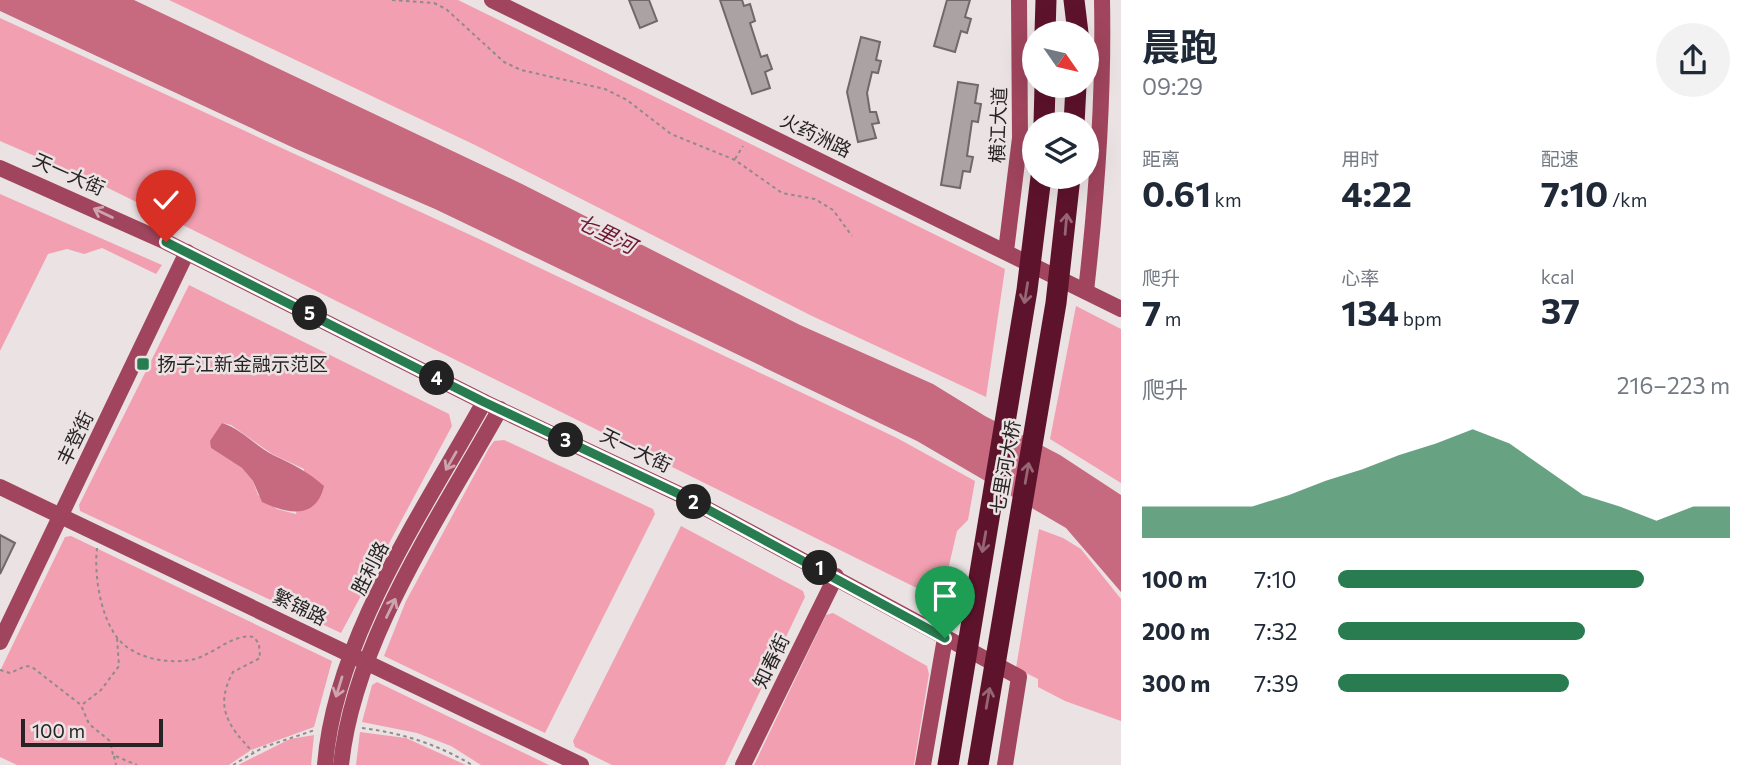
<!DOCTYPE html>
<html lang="zh">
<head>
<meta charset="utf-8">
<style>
	:root { --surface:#fff; --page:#f2f2f3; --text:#1f2937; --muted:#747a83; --accent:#287c4f }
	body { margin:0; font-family:Commissioner,"Noto Sans SC",sans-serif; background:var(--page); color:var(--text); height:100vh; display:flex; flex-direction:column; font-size:26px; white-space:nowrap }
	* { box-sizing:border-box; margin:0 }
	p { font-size:23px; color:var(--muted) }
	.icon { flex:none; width:38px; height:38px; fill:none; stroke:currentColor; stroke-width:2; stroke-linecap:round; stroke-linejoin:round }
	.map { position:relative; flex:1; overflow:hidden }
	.panel { display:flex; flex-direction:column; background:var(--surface); width:630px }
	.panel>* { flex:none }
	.needle { width:46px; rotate:124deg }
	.tools { position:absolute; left:1022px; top:21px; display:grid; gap:14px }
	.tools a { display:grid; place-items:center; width:77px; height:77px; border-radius:50%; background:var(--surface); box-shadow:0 7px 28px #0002; font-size:35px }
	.scale { position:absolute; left:21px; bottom:18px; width:142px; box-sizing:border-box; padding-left:7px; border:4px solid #282425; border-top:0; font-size:19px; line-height:24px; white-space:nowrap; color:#282425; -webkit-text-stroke:5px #ebe2e3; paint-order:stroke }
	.pin { position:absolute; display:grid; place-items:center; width:60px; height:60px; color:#fff; margin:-72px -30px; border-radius:50% 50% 50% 0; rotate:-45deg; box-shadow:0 0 7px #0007 }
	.pin .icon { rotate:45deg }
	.km { position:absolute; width:35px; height:35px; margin:-18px; border-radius:50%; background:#222; color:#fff; font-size:19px; line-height:35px; text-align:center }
	.round { display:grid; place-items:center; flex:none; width:74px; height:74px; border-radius:37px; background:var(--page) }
	.headline { display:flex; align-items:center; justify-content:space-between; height:119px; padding:0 21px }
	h1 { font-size:38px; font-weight:700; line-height:52px }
	.metrics { display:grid; grid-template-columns:repeat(3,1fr); gap:10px; height:119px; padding:7px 21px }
	.metrics div { display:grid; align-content:center }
	.metrics b { font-size:35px; font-weight:700 }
	.metrics small { font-size:19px; font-weight:400 }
	.metrics p { font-size:19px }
	.chart { height:196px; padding:14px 21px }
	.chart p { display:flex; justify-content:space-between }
	.chart svg { width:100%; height:126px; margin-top:7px; fill:var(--accent); opacity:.7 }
	ul { padding:0 21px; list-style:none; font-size:23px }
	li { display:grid; grid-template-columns:112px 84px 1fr; align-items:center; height:52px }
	li i { height:18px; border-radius:9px; background:var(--accent) }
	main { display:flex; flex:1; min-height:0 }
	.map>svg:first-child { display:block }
	.green { fill:#f2a0b1; fill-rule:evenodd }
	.water { fill:#c7697f }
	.building { fill:#aba2a4; stroke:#706869; stroke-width:2 }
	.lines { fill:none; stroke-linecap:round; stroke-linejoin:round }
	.path { stroke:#918a8b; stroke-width:2; stroke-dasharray:3.5 3.5; stroke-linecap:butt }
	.secondary { stroke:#a0455d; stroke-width:16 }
	.highway { stroke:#5e132c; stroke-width:21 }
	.highway-bridge { stroke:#5e132c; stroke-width:21 }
	.oneway { stroke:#cda3ad }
	.oneway2 { stroke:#966675 }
	.route-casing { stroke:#fff; stroke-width:14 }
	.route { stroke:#287c4f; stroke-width:9 }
	.poi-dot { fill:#287c4f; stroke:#ebe2e3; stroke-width:2.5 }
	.labels { text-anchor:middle; stroke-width:5; stroke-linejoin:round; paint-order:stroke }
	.street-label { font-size:19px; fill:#282425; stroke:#ebe2e3 }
	.poi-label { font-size:19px; fill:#282425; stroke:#ebe2e3; text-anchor:start }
	.water-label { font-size:21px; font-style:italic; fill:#6d1734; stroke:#ebe2e3 }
</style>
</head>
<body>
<main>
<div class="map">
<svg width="1121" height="765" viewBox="0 0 1121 765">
	<rect width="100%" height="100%" fill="#ebe2e3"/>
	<g class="green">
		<path d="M 169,0 L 458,0 L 1005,269 L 986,397 L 812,316 L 475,145 Z"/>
		<path d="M 0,18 L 477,238 L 897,438 L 975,481 L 968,520 L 957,531 L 941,600 L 106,187 L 0,141 Z"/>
		<path d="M 0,194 L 162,265 L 156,274 L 102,248 L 84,254 L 67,249 L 48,254 L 0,351 Z"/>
		<path d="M 189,285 L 449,414 L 452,426 L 341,633 L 80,511 L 79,505 ZM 222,423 L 231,425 L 272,454 L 304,469 L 296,514 L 277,509 L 258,495 L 253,481 L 242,468 L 211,448 Z"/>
		<path d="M 1076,306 L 1121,329 L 1121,483 L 1050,439 Z"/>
		<path d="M 504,440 L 653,509 L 655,514 L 545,733 L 384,656 L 406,601 L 489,448 L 494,441 Z"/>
		<path d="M 681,526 L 803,591 L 805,597 L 725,765 L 612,765 L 575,747 L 573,741 Z"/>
		<path d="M 1039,529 L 1063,538 L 1081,549 L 1121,599 L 1121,721 L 1065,701 L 1038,687 L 1038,679 L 1016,668 Z"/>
		<path d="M 71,536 L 332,661 L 314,727 L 251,750 L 229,765 L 17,765 L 0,757 L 0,671 L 65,537 Z"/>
		<path d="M 833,613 L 927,666 L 929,674 L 914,765 L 754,765 L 826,615 Z"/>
		<path d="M 377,682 L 549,765 L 481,765 L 451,746 L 417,733 L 362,722 L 372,685 Z"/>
		<path d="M 360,732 L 406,738 L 466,765 L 356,765 Z"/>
		<path d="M 314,735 L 311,765 L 238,765 L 290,739 Z"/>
	</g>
	<g class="water">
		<path d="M 0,0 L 134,0 L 522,184 L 800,325 L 933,384 L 985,416 L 1060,455 L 1121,495 L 1121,592 L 1066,528 L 917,441 L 435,209 L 296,149 L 0,11 Z"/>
		<path d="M 222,423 C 242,429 255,446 273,455 C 292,464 307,471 324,486 C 316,520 288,514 262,502 L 253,481 L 242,468 L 211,448 L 210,441 Z"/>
	</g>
	<g class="building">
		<path d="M 629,0 L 649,0 L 657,21 L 640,28 Z"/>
		<path d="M 720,0 L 742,0 L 744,6 L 750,4 L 755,21 L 750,23 L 761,57 L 767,55 L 772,69 L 765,72 L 770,88 L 752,94 Z"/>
		<path d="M 947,0 L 970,0 L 965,17 L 971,19 L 967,33 L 961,31 L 955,52 L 934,46 Z"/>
		<path d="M 861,37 L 880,42 L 876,60 L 881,61 L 878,73 L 872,72 L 867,93 L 870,112 L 876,112 L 879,123 L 872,124 L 876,138 L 858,142 L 847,92 Z"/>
		<path d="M 958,82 L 978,85 L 975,103 L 981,104 L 978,122 L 972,121 L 967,156 L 973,157 L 970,172 L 963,171 L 960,188 L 941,185 Z"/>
		<path d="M 0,535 L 15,543 L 0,574 Z"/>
	</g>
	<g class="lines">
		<g class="path">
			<path d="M 392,0 L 434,3 L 446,9 L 504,62 L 521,70 L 605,89 L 627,100 L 671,134 L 735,160 L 782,193 L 815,199 L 833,210 L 852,236"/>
			<path d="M 735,159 L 743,146"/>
			<path d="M 97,548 C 94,574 100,614 116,636 C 132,659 170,665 195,659 C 215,653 234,633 254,637 L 259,644 L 260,658 L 233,672 C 214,707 228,726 253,752"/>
			<path d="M 0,670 L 10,673 L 26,666 L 32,667 L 81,705 L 89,724 L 110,741 L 113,755 L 137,765"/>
			<path d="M 83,704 L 101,690 L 119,666 L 117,638"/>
			<path d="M 362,728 C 402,733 437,744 472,765"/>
			<path d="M 114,756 L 116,765"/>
			<path d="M 233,765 L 264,747 L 315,730"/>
		</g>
		<g class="secondary">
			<path d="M 492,0 L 1121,309"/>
			<path d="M 0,168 L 166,242 L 484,402 L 681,495 L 1019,677 L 1005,765"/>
			<path d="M 1006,251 L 1020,138 L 1019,0"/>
			<path d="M 1086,291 C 1097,194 1104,98 1102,0"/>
			<path d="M 0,487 L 581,765"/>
			<path d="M 0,642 L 187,252"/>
			<path d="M 325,765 C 335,638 423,512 484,402"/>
			<path d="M 341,765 C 354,640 440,517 500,409"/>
			<path d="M 743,765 L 836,576"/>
			<path d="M 923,765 L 945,638"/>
		</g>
		<g class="highway">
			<path d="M 1074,0 L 1078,33"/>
			<path d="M 1045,33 L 1046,0"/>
			<path d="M 1044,124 L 1045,86"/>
			<path d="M 1074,124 L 1076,86"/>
		</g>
		<g class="highway-bridge">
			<path d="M 948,765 L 1027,290 L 1041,177"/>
			<path d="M 978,765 L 1056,303 L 1070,177"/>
		</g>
	</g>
	<defs><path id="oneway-shaft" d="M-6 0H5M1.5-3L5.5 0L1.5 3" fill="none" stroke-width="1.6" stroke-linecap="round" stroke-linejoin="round" transform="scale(1.75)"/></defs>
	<g class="oneway">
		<use href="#oneway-shaft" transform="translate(103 213) rotate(-155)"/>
		<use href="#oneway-shaft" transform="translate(451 461) rotate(120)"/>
		<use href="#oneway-shaft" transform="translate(391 608) rotate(-64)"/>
		<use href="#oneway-shaft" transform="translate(339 687) rotate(107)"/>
	</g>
	<g class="oneway2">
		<use href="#oneway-shaft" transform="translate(1066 224) rotate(-85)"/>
		<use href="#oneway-shaft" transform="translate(1026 293) rotate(99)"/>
		<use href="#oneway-shaft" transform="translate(1027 473) rotate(-80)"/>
		<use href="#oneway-shaft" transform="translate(984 542) rotate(100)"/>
		<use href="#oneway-shaft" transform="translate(988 698) rotate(-80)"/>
	</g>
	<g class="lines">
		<defs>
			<path id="route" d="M 166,242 L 484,402 L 681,495 L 945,638"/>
		</defs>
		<use href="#route" class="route-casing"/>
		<use href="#route" class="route"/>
	</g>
	<rect class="poi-dot" x="136" y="357" width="14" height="14" rx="3.5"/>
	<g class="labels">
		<g class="street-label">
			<text transform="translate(998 125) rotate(-88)" y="7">横江大道</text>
			<text transform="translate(816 135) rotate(26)" y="7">火药洲路</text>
			<text transform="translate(69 174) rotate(24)" y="7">天一大街</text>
			<text transform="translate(75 438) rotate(-64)" y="7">丰登街</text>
			<text transform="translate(636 450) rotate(26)" y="7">天一大街</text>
			<text transform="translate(1005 467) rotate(-80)" y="7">七里河大桥</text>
			<text transform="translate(370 568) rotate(-63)" y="7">胜利路</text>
			<text transform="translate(300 607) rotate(26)" y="7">繁锦路</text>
			<text transform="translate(771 661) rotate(-64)" y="7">知春街</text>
		</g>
		<g class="poi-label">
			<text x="157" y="371">扬子江新金融示范区</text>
		</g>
		<g class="water-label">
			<text transform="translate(606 234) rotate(26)" y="7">七里河</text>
		</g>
	</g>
</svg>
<div class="tools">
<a><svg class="needle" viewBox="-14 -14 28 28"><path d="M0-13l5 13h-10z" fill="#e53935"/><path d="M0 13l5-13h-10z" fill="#747a83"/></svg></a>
<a><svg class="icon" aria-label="layers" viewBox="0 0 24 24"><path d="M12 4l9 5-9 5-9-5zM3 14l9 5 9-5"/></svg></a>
</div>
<div class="scale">100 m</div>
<div class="pin" style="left:945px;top:638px;background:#1e9e55"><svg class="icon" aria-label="arrive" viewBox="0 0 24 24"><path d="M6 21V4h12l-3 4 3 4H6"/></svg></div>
<div class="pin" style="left:166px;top:242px;background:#d93025"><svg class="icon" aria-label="check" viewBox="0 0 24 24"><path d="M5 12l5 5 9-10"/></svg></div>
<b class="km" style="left:820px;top:568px">1</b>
<b class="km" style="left:694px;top:502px">2</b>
<b class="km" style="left:566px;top:440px">3</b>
<b class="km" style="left:437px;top:378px">4</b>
<b class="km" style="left:310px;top:313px">5</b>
</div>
<section class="panel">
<div class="headline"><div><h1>晨跑</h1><p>09:29</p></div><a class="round"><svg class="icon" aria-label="share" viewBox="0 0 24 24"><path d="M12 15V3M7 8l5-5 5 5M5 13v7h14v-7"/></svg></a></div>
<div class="metrics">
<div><p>距离</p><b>0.61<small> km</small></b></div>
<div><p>用时</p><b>4:22</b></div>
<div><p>配速</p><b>7:10<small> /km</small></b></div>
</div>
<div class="metrics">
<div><p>爬升</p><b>7<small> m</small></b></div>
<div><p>心率</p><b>134<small> bpm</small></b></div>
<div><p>kcal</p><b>37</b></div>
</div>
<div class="chart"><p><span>爬升</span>216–223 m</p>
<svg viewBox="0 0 160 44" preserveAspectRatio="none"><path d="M0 44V33L10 33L20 33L30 33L40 29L50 24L60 20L70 15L80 11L90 6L100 11L110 20L120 29L130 33L140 38L150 33L160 33V44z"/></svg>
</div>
<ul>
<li><b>100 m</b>7:10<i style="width:78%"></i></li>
<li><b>200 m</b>7:32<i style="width:63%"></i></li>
<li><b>300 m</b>7:39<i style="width:59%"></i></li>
</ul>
</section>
</main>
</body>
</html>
